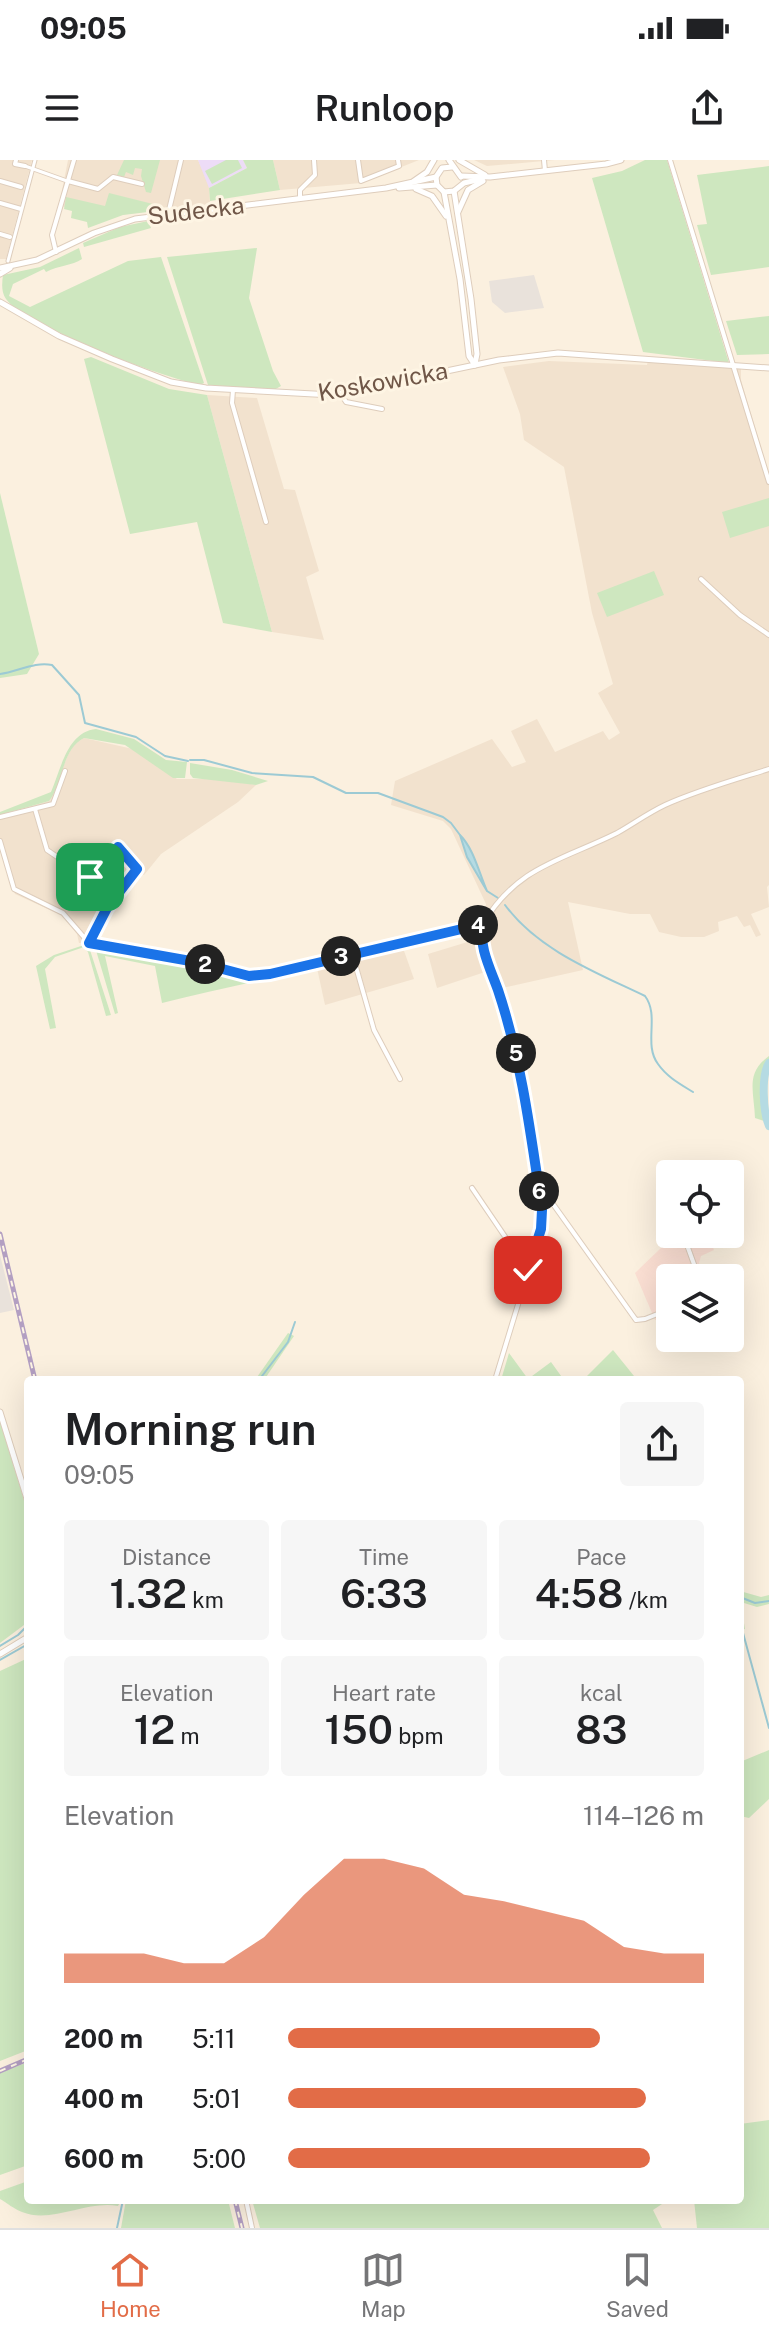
<!DOCTYPE html>
<html lang="en">
<head>
<meta charset="utf-8">
<style>
	:root { --surface:#fff; --page:#f6f6f6; --text:#202124; --muted:#757577; --line:#e0e0e0; --accent:#e26c47 }
	body { margin:0; font-family:"Public Sans",sans-serif; background:var(--page); color:var(--text); height:100vh; display:flex; flex-direction:column; font-size:30px; white-space:nowrap }
	* { box-sizing:border-box; margin:0 }
	p { font-size:26px; color:var(--muted) }
	.icon { flex:none; width:44px; height:44px; fill:none; stroke:currentColor; stroke-width:2; stroke-linecap:round; stroke-linejoin:round }
	.map { position:relative; flex:1; overflow:hidden }
	.details { position:absolute; left:24px; top:1216px; width:720px; height:828px; display:flex; flex-direction:column; background:var(--surface); border-radius:8px; box-shadow:0 8px 32px #0002 }
	.details>* { flex:none }
	.tools { position:absolute; left:656px; top:1000px; display:grid; gap:16px }
	.tools a { display:grid; place-items:center; width:88px; height:88px; border-radius:8px; background:var(--surface); box-shadow:0 8px 32px #0002; font-size:40px }
	.pin { position:absolute; display:grid; place-items:center; width:68px; height:68px; color:#fff; margin:-34px; border-radius:16px; box-shadow:0 4px 12px #0006 }
	.km { position:absolute; width:40px; height:40px; margin:-20px; border-radius:50%; background:#222; color:#fff; font-size:22px; line-height:40px; text-align:center }
	.round { display:grid; place-items:center; flex:none; width:84px; height:84px; border-radius:8px; background:var(--page) }
	.overview { display:flex; align-items:center; justify-content:space-between; height:136px; padding:0 40px }
	h1 { font-size:44px; font-weight:600; line-height:60px }
	.stats { display:grid; grid-template-columns:repeat(3,1fr); gap:12px; height:136px; padding:8px 40px }
	.stats div { display:grid; align-content:center; border-radius:8px; background:var(--page); text-align:center }
	.stats b { font-size:40px; font-weight:600 }
	.stats small { font-size:22px; font-weight:400 }
	.stats p { font-size:22px }
	.chart { height:224px; padding:16px 40px }
	.chart p { display:flex; justify-content:space-between }
	.chart svg { width:100%; height:144px; margin-top:8px; fill:var(--accent); opacity:.7 }
	ul { padding:0 40px; list-style:none; font-size:26px }
	li { display:grid; grid-template-columns:128px 96px 1fr; align-items:center; height:60px }
	li i { height:20px; border-radius:10px; background:var(--accent) }
	.status { display:flex; justify-content:space-between; align-items:center; height:56px; padding:0 40px; background:var(--surface); direction:ltr }
	.status svg { height:22px; fill:currentColor }
	header { display:flex; justify-content:space-between; align-items:center; height:104px; padding:0 40px; background:var(--surface); font-size:36px; font-weight:600 }
	.tab-bar { display:flex; justify-content:space-around; align-items:center; height:112px; border-top:2px solid var(--line); background:var(--surface); font-size:22px; color:var(--muted) }
	.tab-bar a { display:grid; justify-items:center; gap:4px }
	.tab-bar .active { color:var(--accent) }
	.map>svg:first-child { display:block }
	.residential { fill:#f2e2ce }
	.commercial { fill:#fbdfd3 }
	.industrial { fill:#e9e2db }
	.education { fill:#eddcf7 }
	.green { fill:#cee7bf }
	.water { fill:#b5dbe3; stroke:#9ccad4; stroke-width:2 }
	.lines { fill:none; stroke-linecap:round; stroke-linejoin:round }
	.stream { stroke:#9ccad4; stroke-width:2 }
	.river { stroke:#b5dbe3; stroke-width:8 }
	.pedestrian-casing { stroke:#decdbc; stroke-width:5 }
	.minor-casing { stroke:#decdbc; stroke-width:6 }
	.tertiary-casing { stroke:#decdbc; stroke-width:7 }
	.pedestrian { stroke:#fff; stroke-width:3 }
	.minor { stroke:#fff; stroke-width:4 }
	.tertiary { stroke:#fff; stroke-width:5 }
	.rail-casing { stroke:#b39fc2; stroke-width:5 }
	.rail { stroke:#fef5e4; stroke-width:2; stroke-dasharray:6; stroke-linecap:butt }
	.route-casing { stroke:#fff; stroke-width:16 }
	.route { stroke:#1a73e8; stroke-width:10 }
	.labels { text-anchor:middle; stroke-width:6; stroke-linejoin:round; paint-order:stroke }
	.street-label { font-size:24px; fill:#705748; stroke:#fef5e4 }
</style>
</head>
<body>
<div class="status"><b>09:05</b><svg viewBox="0 0 49 12"><path d="M0 12V9h3v3zM5 12V6h3v6zM10 12V3h3v9zM15 12V0h3v12zM26 1h20v11H26zM47 4h2v5h-2z"/></svg></div>
<header><svg class="icon" aria-label="menu" viewBox="0 0 24 24"><path d="M4 6h16M4 12h16M4 18h16"/></svg>Runloop<svg class="icon" aria-label="share" viewBox="0 0 24 24"><path d="M12 15V3M7 8l5-5 5 5M5 13v7h14v-7"/></svg></header>
<div class="map">
<svg width="769" height="2068" viewBox="0 0 769 2068">
	<rect width="100%" height="100%" fill="#fbf0df"/>
	<g class="residential">
		<path d="M 0,0 L 32,0 L 6,99 L 0,99 Z"/>
		<path d="M 68,0 L 198,0 L 209,23 L 210,44 L 120,55 L 59,46 Z"/>
		<path d="M 273,0 L 419,0 L 361,23 L 280,30 Z"/>
		<path d="M 474,0 L 555,0 L 487,6 Z"/>
		<path d="M 648,200 L 741,209 L 741,220 L 769,315 L 769,725 L 767,727 L 769,747 L 751,754 L 761,775 L 756,777 L 750,765 L 744,767 L 737,756 L 718,762 L 719,771 L 704,777 L 681,777 L 659,772 L 650,754 L 630,754 L 568,742 L 583,810 L 493,830 L 485,812 L 437,828 L 428,794 L 484,777 L 486,744 L 451,669 L 443,661 L 391,645 L 395,621 L 492,579 L 512,607 L 526,602 L 511,571 L 537,559 L 555,592 L 603,571 L 609,580 L 620,573 L 598,533 L 613,524 L 592,453 L 564,307 L 524,280 L 520,254 L 503,207 L 549,201 L 647,205 Z"/>
		<path d="M 207,235 L 257,238 L 284,329 L 295,330 L 319,411 L 306,417 L 324,480 L 272,472 Z"/>
		<path d="M 84,578 L 133,589 L 177,619 L 223,619 L 256,625 L 238,642 L 161,694 L 144,715 L 140,713 L 132,717 L 100,763 L 96,782 L 79,783 L 77,774 L 63,756 L 15,734 L 0,690 L 0,655 L 49,641 L 68,595 L 75,583 Z"/>
		<path d="M 403,788 L 414,819 L 325,845 L 317,808 Z"/>
	</g>
	<path class="commercial" d="M 681,1074 L 708,1074 L 714,1090 L 701,1096 L 699,1103 L 706,1118 L 670,1118 L 670,1154 L 655,1160 L 635,1113 L 661,1088 Z"/>
	<g class="industrial">
		<path d="M 534,115 L 544,148 L 505,153 L 492,142 L 489,121 Z"/>
		<path d="M 0,1095 L 14,1150 L 0,1153 Z"/>
	</g>
	<path class="education" d="M 198,0 L 243,0 L 247,8 L 209,28 Z"/>
	<g class="green">
		<path d="M 124,0 L 160,0 L 151,33 L 146,32 L 141,16 L 142,9 L 135,8 L 133,15 L 126,12 L 124,17 L 117,15 Z"/>
		<path d="M 226,0 L 238,0 L 242,8 L 212,24 L 205,11 Z"/>
		<path d="M 243,0 L 273,0 L 280,30 L 210,41 L 209,28 L 247,8 Z"/>
		<path d="M 645,0 L 667,0 L 729,203 L 643,192 L 592,18 L 622,11 Z"/>
		<path d="M 769,6 L 769,107 L 711,115 L 697,65 L 707,64 L 697,15 Z"/>
		<path d="M 109,33 L 157,45 L 156,51 L 123,55 L 88,68 L 87,62 L 71,58 L 72,51 L 64,49 L 66,37 L 105,46 Z"/>
		<path d="M 148,61 L 151,68 L 84,87 L 83,83 L 120,67 Z"/>
		<path d="M 79,88 L 82,99 C 72,106 59,105 46,112 L 44,109 L 13,124 L 9,136 L 30,147 L 128,101 L 161,97 L 204,223 L 200,225 C 163,217 27,168 6,139 C 1,132 2,123 3,115 L 40,107 Z"/>
		<path d="M 257,88 L 249,138 L 273,211 L 281,226 L 274,230 L 208,225 L 167,97 Z"/>
		<path d="M 769,156 L 769,194 L 737,195 L 726,161 Z"/>
		<path d="M 91,197 L 169,229 L 207,235 L 272,472 L 223,463 L 197,362 L 130,374 L 84,199 Z"/>
		<path d="M 0,333 L 39,494 L 27,514 L 0,518 Z"/>
		<path d="M 769,338 L 769,366 L 730,378 L 722,352 Z"/>
		<path d="M 654,411 L 664,435 L 607,457 L 597,433 Z"/>
		<path d="M 96,569 L 134,579 L 166,600 L 187,602 L 185,618 L 173,618 L 125,585 L 84,578 C 61,590 64,622 49,641 L 0,655 L 0,652 L 51,632 C 61,609 67,572 96,569 Z"/>
		<path d="M 190,603 L 232,610 L 268,621 L 256,625 L 193,618 L 190,614 Z"/>
		<path d="M 84,785 L 90,790 L 111,855 L 106,856 L 88,792 L 84,787 L 55,797 L 45,809 L 56,868 L 50,869 L 36,806 L 54,795 Z"/>
		<path d="M 95,787 L 193,804 L 248,818 L 350,797 L 351,800 C 288,815 225,827 162,843 L 155,806 L 105,796 L 118,853 L 115,854 Z"/>
		<path d="M 769,896 L 769,910 L 766,912 L 763,938 L 764,961 L 755,958 C 754,931 745,913 769,896 Z"/>
		<path d="M 288,1173 L 294,1176 L 264,1220 L 255,1220 Z"/>
		<path d="M 613,1190 L 634,1216 L 626,1220 L 583,1220 Z"/>
		<path d="M 509,1193 L 528,1219 L 551,1202 L 564,1220 L 501,1220 Z"/>
		<path d="M 0,1261 L 28,1353 L 28,1462 L 0,1483 Z"/>
		<path d="M 740,1431 L 761,1437 L 769,1435 L 769,1444 L 757,1447 L 744,1443 L 742,1451 L 745,1469 L 740,1470 Z"/>
		<path d="M 28,1498 L 28,1890 L 0,1901 L 0,1511 Z"/>
		<path d="M 769,1590 L 769,1639 L 749,1658 L 740,1656 L 740,1602 Z"/>
		<path d="M 28,1902 L 28,2005 L 0,2015 L 0,1913 Z"/>
		<path d="M 769,1960 L 769,2068 L 697,2068 L 694,2040 L 740,2040 L 740,1964 Z"/>
		<path d="M 28,2021 L 28,2040 L 121,2040 L 118,2046 C 87,2040 52,2064 22,2052 C 14,2049 7,2043 0,2039 L 0,2031 Z"/>
		<path d="M 126,2040 L 228,2040 L 235,2068 L 121,2068 Z"/>
		<path d="M 252,2040 L 668,2040 L 653,2050 L 662,2068 L 260,2068 Z"/>
	</g>
	<path class="water" d="M 460,675 C 474,689 479,713 487,731 L 467,697 Z"/>
	<g class="lines">
		<g class="stream">
			<path d="M 0,514 C 17,512 35,501 52,505 L 79,535 L 85,563 L 136,577 L 165,596 L 188,601"/>
			<path d="M 190,600 L 204,600 L 252,613 L 313,617 L 346,633 L 378,633 L 443,657 L 451,663 L 460,675"/>
			<path d="M 487,731 L 498,738"/>
			<path d="M 505,745 C 538,790 595,812 645,836 C 660,856 643,884 658,904 C 667,917 680,924 693,932"/>
			<path d="M 259,1220 L 288,1182 L 295,1162"/>
			<path d="M 740,1437 L 755,1443 L 769,1441"/>
			<path d="M 740,1462 L 769,1568"/>
			<path d="M 0,1486 L 18,1475 L 28,1465"/>
			<path d="M 0,1500 L 28,1484"/>
			<path d="M 117,2068 L 123,2040"/>
		</g>
		<path class="river" d="M 769,903 C 761,915 763,952 769,966"/>
		<defs>
			<g id="pedestrian">
				<path d="M 25,6 L 67,21"/>
				<path d="M 8,101 L 35,0"/>
			</g>
			<g id="minor">
				<path d="M 16,0 L 15,4 L 25,6"/>
				<path d="M 358,0 L 361,21 L 399,6 L 398,0"/>
				<path d="M 544,0 L 545,11"/>
				<path d="M 670,0 L 769,322"/>
				<path d="M 0,21 L 21,27"/>
				<path d="M 68,21 L 98,29 L 113,17 L 142,24"/>
				<path d="M 300,38 L 300,30 L 315,15 L 314,0"/>
				<path d="M 0,43 L 21,49"/>
				<path d="M 168,54 L 181,0"/>
				<path d="M 0,74 L 10,77"/>
				<path d="M 56,92 L 52,75 L 74,0"/>
				<path d="M 233,230 L 232,243 L 266,362"/>
				<path d="M 341,234 L 346,242 L 382,249"/>
				<path d="M 701,419 L 740,455 L 769,475"/>
				<path d="M 35,649 L 47,690 L 84,715 L 94,717 L 99,715 L 118,687 L 137,709 L 107,748 L 89,783"/>
				<path d="M 0,657 L 53,644 L 65,611"/>
				<path d="M 0,681 L 14,729 L 63,753 L 89,783"/>
				<path d="M 89,783 L 196,802 L 254,816 L 483,764"/>
				<path d="M 352,793 L 374,870 L 400,919"/>
				<path d="M 538,1023 L 636,1160 L 645,1159 L 670,1149"/>
				<path d="M 472,1028 L 527,1109"/>
				<path d="M 687,1085 L 699,1118"/>
				<path d="M 495,1220 L 541,1069 L 542,1050 L 522,918 L 504,848 L 484,790 L 483,764 C 517,706 563,700 617,673 C 633,664 648,653 665,645 C 698,630 734,620 769,609"/>
				<path d="M 246,2040 L 252,2068"/>
			</g>
			<g id="tertiary">
				<path d="M 449,0 L 461,17"/>
				<path d="M 459,0 L 485,15"/>
				<path d="M 452,7 L 442,8 L 436,17 L 437,25 L 444,32 L 454,31 L 464,23 L 481,19"/>
				<path d="M 461,16 L 490,17 L 606,4 L 621,0"/>
				<path d="M 414,21 L 427,12 L 434,0"/>
				<path d="M 399,28 L 437,25"/>
				<path d="M 416,29 L 432,36 L 446,56"/>
				<path d="M 454,31 L 471,139 L 477,194 L 475,204"/>
				<path d="M 444,32 L 460,119 L 469,196 L 475,205"/>
				<path d="M 458,52 L 468,30 L 483,21"/>
				<path d="M 0,108 L 37,100 L 94,73 L 135,59 L 386,28 L 436,17"/>
				<path d="M 0,114 L 10,108"/>
				<path d="M 0,142 L 59,176 L 112,199 L 171,222 L 206,228 L 332,235 L 499,200 L 558,193 L 769,208"/>
				<path d="M 0,1252 L 28,1342"/>
				<path d="M 0,1494 L 28,1477"/>
			</g>
		</defs>
		<use href="#pedestrian" class="pedestrian-casing"/>
		<use href="#minor" class="minor-casing"/>
		<use href="#tertiary" class="tertiary-casing"/>
		<use href="#pedestrian" class="pedestrian"/>
		<use href="#minor" class="minor"/>
		<use href="#tertiary" class="tertiary"/>
		<defs>
			<g id="rail">
				<path d="M 0,1074 L 35,1220"/>
				<path d="M 0,1911 L 28,1899"/>
				<path d="M 235,2040 L 242,2068"/>
			</g>
		</defs>
		<use href="#rail" class="rail-casing"/>
		<use href="#rail" class="rail"/>
	</g>
	<g class="lines">
		<defs>
			<path id="route" d="M 90,717 L 99,715 L 118,687 L 137,709 L 107,748 L 89,783 L 196,802 L 249,816 L 270,814 L 483,764 C 478,786 491,810 498,830 C 522,902 531,976 542,1050 L 541,1069 L 528,1110"/>
		</defs>
		<use href="#route" class="route-casing"/>
		<use href="#route" class="route"/>
	</g>
	<g class="labels">
		<g class="street-label">
			<text transform="translate(196 51) rotate(-7)" y="8">Sudecka</text>
			<text transform="translate(383 222) rotate(-10)" y="8">Koskowicka</text>
		</g>
	</g>
</svg>
<div class="tools">
<a><svg class="icon" aria-label="locate" viewBox="0 0 24 24"><circle cx="12" cy="12" r="6"/><path d="M12 2v4M12 18v4M2 12h4M18 12h4"/></svg></a>
<a><svg class="icon" aria-label="layers" viewBox="0 0 24 24"><path d="M12 4l9 5-9 5-9-5zM3 14l9 5 9-5"/></svg></a>
</div>
<div class="pin" style="left:90px;top:717px;background:#1e9e55"><svg class="icon" aria-label="arrive" viewBox="0 0 24 24"><path d="M6 21V4h12l-3 4 3 4H6"/></svg></div>
<div class="pin" style="left:528px;top:1110px;background:#d93025"><svg class="icon" aria-label="check" viewBox="0 0 24 24"><path d="M5 12l5 5 9-10"/></svg></div>
<b class="km" style="left:205px;top:804px">2</b>
<b class="km" style="left:341px;top:796px">3</b>
<b class="km" style="left:478px;top:765px">4</b>
<b class="km" style="left:516px;top:893px">5</b>
<b class="km" style="left:539px;top:1031px">6</b>
<section class="details">
<div class="overview"><div><h1>Morning run</h1><p>09:05</p></div><a class="round"><svg class="icon" aria-label="share" viewBox="0 0 24 24"><path d="M12 15V3M7 8l5-5 5 5M5 13v7h14v-7"/></svg></a></div>
<div class="stats">
<div><p>Distance</p><b>1.32<small> km</small></b></div>
<div><p>Time</p><b>6:33</b></div>
<div><p>Pace</p><b>4:58<small> /km</small></b></div>
</div>
<div class="stats">
<div><p>Elevation</p><b>12<small> m</small></b></div>
<div><p>Heart rate</p><b>150<small> bpm</small></b></div>
<div><p>kcal</p><b>83</b></div>
</div>
<div class="chart"><p><span>Elevation</span>114–126 m</p>
<svg viewBox="0 0 160 44" preserveAspectRatio="none"><path d="M0 44V35L10 35L20 35L30 38L40 38L50 30L60 17L70 6L80 6L90 9L100 17L110 19L120 22L130 25L140 33L150 35L160 35V44z"/></svg>
</div>
<ul>
<li><b>200 m</b>5:11<i style="width:75%"></i></li>
<li><b>400 m</b>5:01<i style="width:86%"></i></li>
<li><b>600 m</b>5:00<i style="width:87%"></i></li>
</ul>
</section>
</div>
<nav class="tab-bar">
<a class="active"><svg class="icon" aria-label="home" viewBox="0 0 24 24"><path d="M3 11l9-7 9 7M6 9v11h12V9"/></svg>Home</a>
<a><svg class="icon" aria-label="map" viewBox="0 0 24 24"><path d="M3 6l6-2 6 2 6-2v14l-6 2-6-2-6 2zM9 4v14M15 6v14"/></svg>Map</a>
<a><svg class="icon" aria-label="saved" viewBox="0 0 24 24"><path d="M7 4h10v16l-5-4-5 4z"/></svg>Saved</a>
</nav>
</body>
</html>
